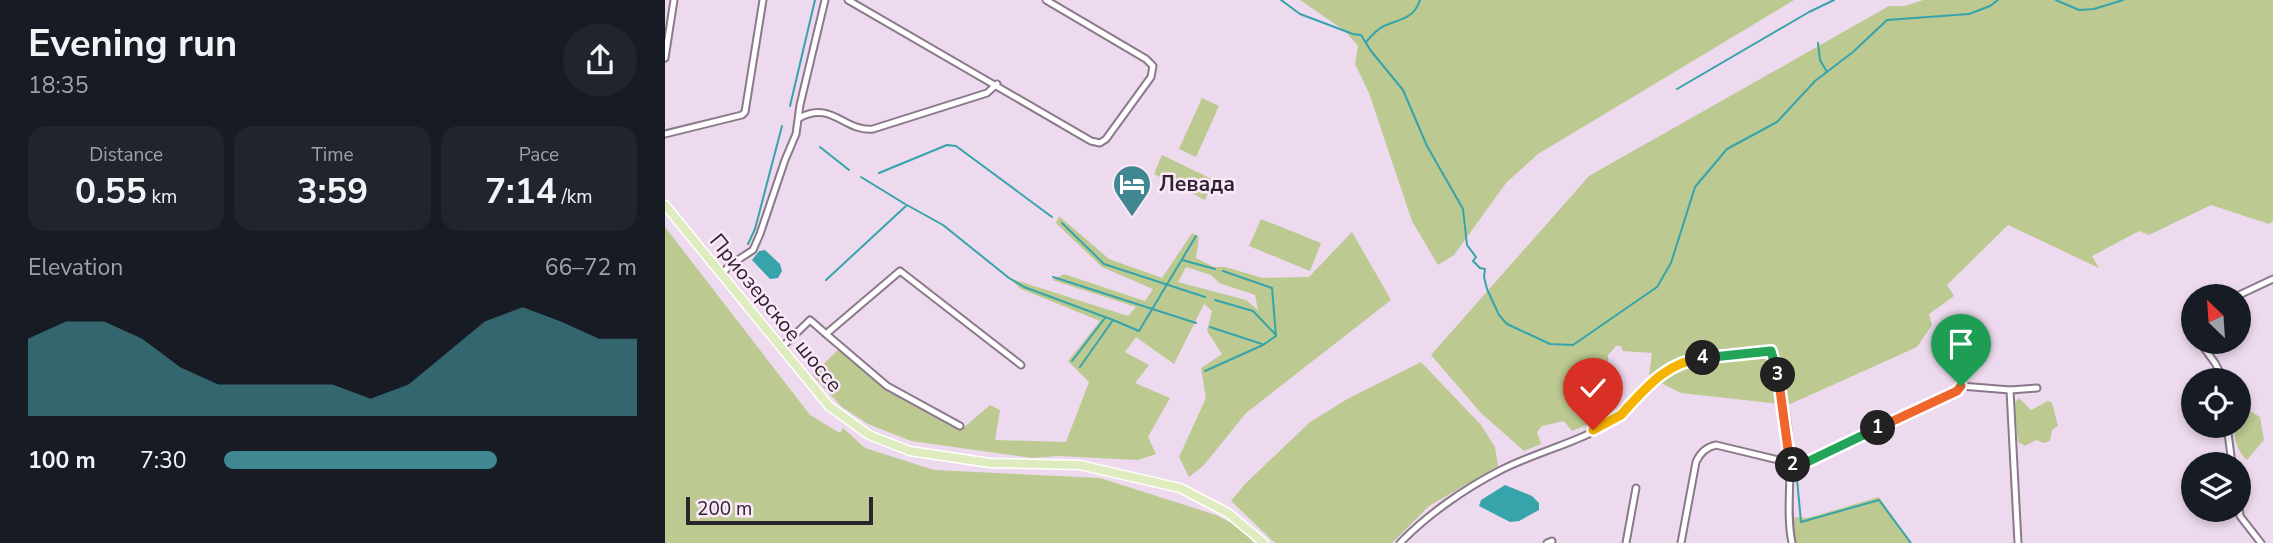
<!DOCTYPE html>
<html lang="en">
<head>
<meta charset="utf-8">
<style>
	:root { --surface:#171b24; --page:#20242c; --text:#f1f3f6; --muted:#9ea1a6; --accent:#418791 }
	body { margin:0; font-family:"Nunito Sans",sans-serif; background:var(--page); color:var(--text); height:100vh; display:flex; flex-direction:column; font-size:26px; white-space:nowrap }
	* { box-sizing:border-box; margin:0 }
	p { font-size:23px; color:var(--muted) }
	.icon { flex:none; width:38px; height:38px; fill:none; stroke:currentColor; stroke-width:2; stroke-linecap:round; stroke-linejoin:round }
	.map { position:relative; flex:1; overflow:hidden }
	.side { display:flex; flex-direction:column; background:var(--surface); width:665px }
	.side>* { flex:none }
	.needle { width:46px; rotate:335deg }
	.buttons { position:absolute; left:1516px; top:284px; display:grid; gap:14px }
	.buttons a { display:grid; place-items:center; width:70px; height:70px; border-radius:50%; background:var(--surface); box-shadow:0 4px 10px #0003; font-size:35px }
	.scale { position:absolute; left:21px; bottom:18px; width:187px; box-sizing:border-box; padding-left:7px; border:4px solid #2c252c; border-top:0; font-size:19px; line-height:24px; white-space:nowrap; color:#2c252c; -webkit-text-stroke:5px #fce7fb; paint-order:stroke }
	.pin { position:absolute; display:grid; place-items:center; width:60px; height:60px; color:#fff; margin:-72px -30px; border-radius:50% 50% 50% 0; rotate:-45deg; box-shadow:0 0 7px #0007 }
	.pin .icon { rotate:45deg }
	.km { position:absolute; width:35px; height:35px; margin:-18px; border-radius:50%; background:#222; color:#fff; font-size:19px; line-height:35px; text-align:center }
	.round { display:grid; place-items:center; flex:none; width:74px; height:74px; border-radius:37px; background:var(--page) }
	.headline { display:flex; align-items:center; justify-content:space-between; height:119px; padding:0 28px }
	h1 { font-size:38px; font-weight:700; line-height:52px }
	.metrics { display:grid; grid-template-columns:repeat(3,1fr); gap:10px; height:119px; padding:7px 28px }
	.metrics div { display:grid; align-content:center; border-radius:18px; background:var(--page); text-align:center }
	.metrics b { font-size:35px; font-weight:700 }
	.metrics small { font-size:19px; font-weight:400 }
	.metrics p { font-size:19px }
	.chart { height:196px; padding:14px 28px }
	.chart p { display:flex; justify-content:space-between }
	.chart svg { width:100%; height:126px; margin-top:7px; fill:var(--accent); opacity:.7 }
	ul { padding:0 28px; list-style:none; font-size:23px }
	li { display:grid; grid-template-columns:112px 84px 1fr; align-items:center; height:52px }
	li i { height:18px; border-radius:9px; background:var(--accent) }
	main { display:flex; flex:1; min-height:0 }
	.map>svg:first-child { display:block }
	.green { fill:#bcc991; fill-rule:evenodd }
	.water { fill:#36a4aa }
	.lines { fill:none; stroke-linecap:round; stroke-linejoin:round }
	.stream { stroke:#36a4aa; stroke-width:2 }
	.street-casing { stroke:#8b798b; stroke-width:9 }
	.primary-casing { stroke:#fff; stroke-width:11 }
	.street { stroke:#fff; stroke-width:5 }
	.primary { stroke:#dfecbf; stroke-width:8 }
	.split-1-casing { stroke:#fff; stroke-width:14 }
	.split-2-casing { stroke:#fff; stroke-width:14 }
	.split-3-casing { stroke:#fff; stroke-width:14 }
	.split-4-casing { stroke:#fff; stroke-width:14 }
	.split-5-casing { stroke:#fff; stroke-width:14 }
	.split-6-casing { stroke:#fff; stroke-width:14 }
	.split-1 { stroke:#f0652b; stroke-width:9 }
	.split-2 { stroke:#22a559; stroke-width:9 }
	.split-3 { stroke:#f0652b; stroke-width:9 }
	.split-4 { stroke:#22a559; stroke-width:9 }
	.split-5 { stroke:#f5b400; stroke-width:9 }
	.split-6 { stroke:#f5b400; stroke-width:9 }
	.labels { text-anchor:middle; stroke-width:5; stroke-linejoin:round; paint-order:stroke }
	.poi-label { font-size:21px; font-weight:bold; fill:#2c252c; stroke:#fce7fb; text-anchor:start }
	.street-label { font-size:21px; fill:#2c252c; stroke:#fce7fb }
</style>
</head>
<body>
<main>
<section class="side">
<div class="headline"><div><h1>Evening run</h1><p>18:35</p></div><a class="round"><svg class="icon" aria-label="share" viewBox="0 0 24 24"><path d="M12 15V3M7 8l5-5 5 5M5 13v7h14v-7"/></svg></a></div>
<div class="metrics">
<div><p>Distance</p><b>0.55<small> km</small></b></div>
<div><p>Time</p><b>3:59</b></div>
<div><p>Pace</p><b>7:14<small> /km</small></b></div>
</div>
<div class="chart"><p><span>Elevation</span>66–72 m</p>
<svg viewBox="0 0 160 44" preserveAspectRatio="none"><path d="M0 44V17L10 11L20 11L30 17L40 27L50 33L60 33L70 33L80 33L90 38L100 33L110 22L120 11L130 6L140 11L150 17L160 17V44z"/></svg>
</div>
<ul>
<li><b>100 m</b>7:30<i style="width:66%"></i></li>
</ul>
</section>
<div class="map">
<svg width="1608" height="543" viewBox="0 0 1608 543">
	<rect width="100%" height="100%" fill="#eedaee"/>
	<g class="green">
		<path d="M 635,0 L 1129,0 L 873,154 L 841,183 L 789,255 L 773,265 L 747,221 L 704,93 L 690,64 L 693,46 L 680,31 Z"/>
		<path d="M 1258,0 L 1608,0 L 1608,221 L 1604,224 L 1546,205 L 1484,235 L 1474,231 L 1427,256 L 1434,268 L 1343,225 L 1282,285 L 1289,296 L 1264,314 L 1267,325 L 1252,347 L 1123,405 L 1016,393 L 984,377 L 987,353 L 958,351 L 956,346 L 951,346 L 943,355 L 943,398 L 947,414 L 907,431 L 899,421 L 877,426 L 872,432 L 876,444 L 859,451 L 816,413 L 766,355 L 924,176 L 1224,6 L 1240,6 Z"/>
		<path d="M 537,98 L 554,106 L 531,157 L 514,149 Z"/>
		<path d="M 497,155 L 549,180 L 540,200 L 489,174 Z"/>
		<path d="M 394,216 L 444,259 L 497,278 L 527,233 L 534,237 L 531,258 L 549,267 L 560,267 L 598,278 L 644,277 L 687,232 L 726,300 L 581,413 L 539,465 L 524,477 L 514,457 L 541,398 L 536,368 L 557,354 L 542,331 L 547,311 L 539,304 L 509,364 L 471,337 L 460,352 L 484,365 L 470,383 L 505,398 L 483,437 L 491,454 L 473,460 L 393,456 L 367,458 L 246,441 L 203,424 L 177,407 L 147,375 L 173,350 L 220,389 L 296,430 L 325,405 L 335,410 L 330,440 L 401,442 L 424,382 L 403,361 L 435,321 L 356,289 L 344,278 L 463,316 L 471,307 L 387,280 L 399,274 L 480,301 L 488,289 L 437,267 L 391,223 ZM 521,267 L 546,275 L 554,283 L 590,295 L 593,310 L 581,300 L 513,282 Z"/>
		<path d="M 596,219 L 656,243 L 645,271 L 584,246 Z"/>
		<path d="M 0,227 L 145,415 L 175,433 L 178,428 L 200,448 L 269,470 L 435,478 L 551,515 L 574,527 L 589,543 L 0,543 Z"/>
		<path d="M 756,362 L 816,425 L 830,447 L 833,466 L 764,506 L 727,543 L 610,543 L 566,501 L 580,484 L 645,422 L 684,398 Z"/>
		<path d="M 1354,398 L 1366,410 L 1383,401 L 1387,403 L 1393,426 L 1387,430 L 1385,441 L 1379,443 L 1371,440 L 1360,446 L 1353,442 L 1349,404 Z"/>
		<path d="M 1578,407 L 1595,417 L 1599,440 L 1582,460 C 1572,452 1569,438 1569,425 L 1573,425 L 1573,412 Z"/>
		<path d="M 1214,497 L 1246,543 L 1131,543 L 1126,517 L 1143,518 Z"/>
	</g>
	<g class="water">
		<path d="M 100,250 L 115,264 L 117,271 L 113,278 L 105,279 L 87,260 L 94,251 Z"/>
		<path d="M 840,485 L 867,496 L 874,503 L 874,510 L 854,521 L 845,522 L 814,506 L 816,500 Z"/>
	</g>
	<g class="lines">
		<g class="stream">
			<path d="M 616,0 L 635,14 L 688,34 L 696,35 L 706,51 L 738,90 L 762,146 L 798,209 L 802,245 L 811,257 L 808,261 L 815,268 L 820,269 L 819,277 L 822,289 L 834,315 L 842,324 L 885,344 L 908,345 L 992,287 L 1006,263 L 1030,187 L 1062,149 L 1112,122 L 1150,81 L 1188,52 L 1222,20 L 1304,14 L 1325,6 L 1333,0"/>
			<path d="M 1391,0 L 1414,10 L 1429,9 L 1458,0"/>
			<path d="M 701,42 C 706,36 712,29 719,26 C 735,19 749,19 755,0"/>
			<path d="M 1153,43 L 1155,60 L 1162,72"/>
			<path d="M 1012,89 L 1144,12 L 1169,0"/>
			<path d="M 125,106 L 150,0"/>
			<path d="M 155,147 L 184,170"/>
			<path d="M 214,173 L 282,145 L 291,146 L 387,217"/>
			<path d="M 196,177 L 240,204"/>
			<path d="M 397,223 L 439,264 L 540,297"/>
			<path d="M 83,244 L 90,229 L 117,126"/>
			<path d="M 517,260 L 550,269"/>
			<path d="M 388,277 L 531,323"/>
			<path d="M 161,280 L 242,205 L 278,225 L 344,278 L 359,287 L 448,320"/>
			<path d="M 550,300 L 588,311 L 611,335"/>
			<path d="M 545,327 L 597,344"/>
			<path d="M 407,361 L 440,318"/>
			<path d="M 415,367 L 448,320 L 474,331 L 531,236"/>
			<path d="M 540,371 L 598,345 L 611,336 L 607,288 L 558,271"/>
			<path d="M 1131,468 L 1136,522 L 1214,500 L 1246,543"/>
		</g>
		<defs>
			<g id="street">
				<path d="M 183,0 L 426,141 L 435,143 L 441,139 L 486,77 L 488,66 L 481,59 L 381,0"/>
				<path d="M 0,58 L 9,0"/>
				<path d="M 134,118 C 167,100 179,132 208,129 L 322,93 L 332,84"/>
				<path d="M 0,134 L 77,115 L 80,112 L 98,0"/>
				<path d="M 56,275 L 65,265 L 88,250 L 95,234 L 120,160 L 131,134 L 135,105 L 160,0"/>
				<path d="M 1572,296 L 1608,279"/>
				<path d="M 1528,322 L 1525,326 L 1528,331"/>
				<path d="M 161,334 L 222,386 L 295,426"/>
				<path d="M 1534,341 L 1550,363 L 1559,380"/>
				<path d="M 116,348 L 145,320 L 161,334 L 235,271 L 356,365"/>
				<path d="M 1345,390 L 1353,543"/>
				<path d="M 1562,425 L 1567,464"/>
				<path d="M 1573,492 L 1575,516 L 1596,543"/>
				<path d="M 735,543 C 762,515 799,489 834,471 C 872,451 922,441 956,415 C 981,396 987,373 1021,361 C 1045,352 1081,352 1106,351 C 1117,384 1126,433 1125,468 C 1125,493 1122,518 1127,543"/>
				<path d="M 882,543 L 887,541"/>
				<path d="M 961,543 L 971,488"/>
				<path d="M 1016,543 L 1031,462 C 1035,453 1041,447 1051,445 L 1134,465 L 1292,391 L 1296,386 L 1345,390 L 1372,388"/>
			</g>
			<path id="primary" d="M 0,205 L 164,406 L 204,435 L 245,451 L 325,463 L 415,465 L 515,488 L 563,513 L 599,543"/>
		</defs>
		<use href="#street" class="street-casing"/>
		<use href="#primary" class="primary-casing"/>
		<use href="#street" class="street"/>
		<use href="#primary" class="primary"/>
	</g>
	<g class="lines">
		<defs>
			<path id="split-1" d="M 1213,428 L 1292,391 L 1296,386"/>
			<path id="split-2" d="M 1128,465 L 1138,464 L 1213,428"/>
			<path id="split-3" d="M 1113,375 L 1125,464 L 1128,465"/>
			<path id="split-4" d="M 1038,358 L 1106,351 L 1113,375"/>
			<path id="split-5" d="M 963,407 C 985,383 1004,362 1038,358"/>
			<path id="split-6" d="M 928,430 L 956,415 L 963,407"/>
		</defs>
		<use href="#split-1" class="split-1-casing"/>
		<use href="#split-2" class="split-2-casing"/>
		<use href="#split-3" class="split-3-casing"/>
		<use href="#split-4" class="split-4-casing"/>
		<use href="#split-5" class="split-5-casing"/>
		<use href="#split-6" class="split-6-casing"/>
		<use href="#split-1" class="split-1"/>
		<use href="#split-2" class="split-2"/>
		<use href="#split-3" class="split-3"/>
		<use href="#split-4" class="split-4"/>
		<use href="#split-5" class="split-5"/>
		<use href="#split-6" class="split-6"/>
	</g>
	<defs>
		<symbol id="hotel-pin" viewBox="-11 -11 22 30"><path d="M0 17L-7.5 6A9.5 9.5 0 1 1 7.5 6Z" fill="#418791" stroke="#fce7fb"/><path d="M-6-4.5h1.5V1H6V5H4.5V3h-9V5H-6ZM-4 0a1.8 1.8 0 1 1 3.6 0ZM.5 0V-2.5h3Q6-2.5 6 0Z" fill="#fff"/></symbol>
	</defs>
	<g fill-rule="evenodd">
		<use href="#hotel-pin" x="445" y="162" width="44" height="60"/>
	</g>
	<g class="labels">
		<g class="poi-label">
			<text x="494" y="191">Левада</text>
		</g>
		<g class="street-label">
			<text transform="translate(111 313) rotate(51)" y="7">Приозерское шоссе</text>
		</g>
	</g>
</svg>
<div class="buttons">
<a><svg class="needle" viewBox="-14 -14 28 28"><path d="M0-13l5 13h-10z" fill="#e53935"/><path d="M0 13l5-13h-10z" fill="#9ea1a6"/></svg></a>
<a><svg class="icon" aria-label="locate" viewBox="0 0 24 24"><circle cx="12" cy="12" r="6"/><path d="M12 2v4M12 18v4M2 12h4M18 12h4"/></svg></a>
<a><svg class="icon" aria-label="layers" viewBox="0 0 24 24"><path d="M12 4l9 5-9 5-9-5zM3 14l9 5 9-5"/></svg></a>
</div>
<div class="scale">200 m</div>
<div class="pin" style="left:1296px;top:386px;background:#1e9e55"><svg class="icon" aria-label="arrive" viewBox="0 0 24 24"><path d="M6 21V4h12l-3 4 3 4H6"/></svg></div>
<div class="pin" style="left:928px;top:430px;background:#d93025"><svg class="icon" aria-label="check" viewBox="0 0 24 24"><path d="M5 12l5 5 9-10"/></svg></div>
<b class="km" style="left:1213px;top:428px">1</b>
<b class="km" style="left:1128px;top:465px">2</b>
<b class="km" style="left:1113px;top:375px">3</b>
<b class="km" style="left:1038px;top:358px">4</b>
</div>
</main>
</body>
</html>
